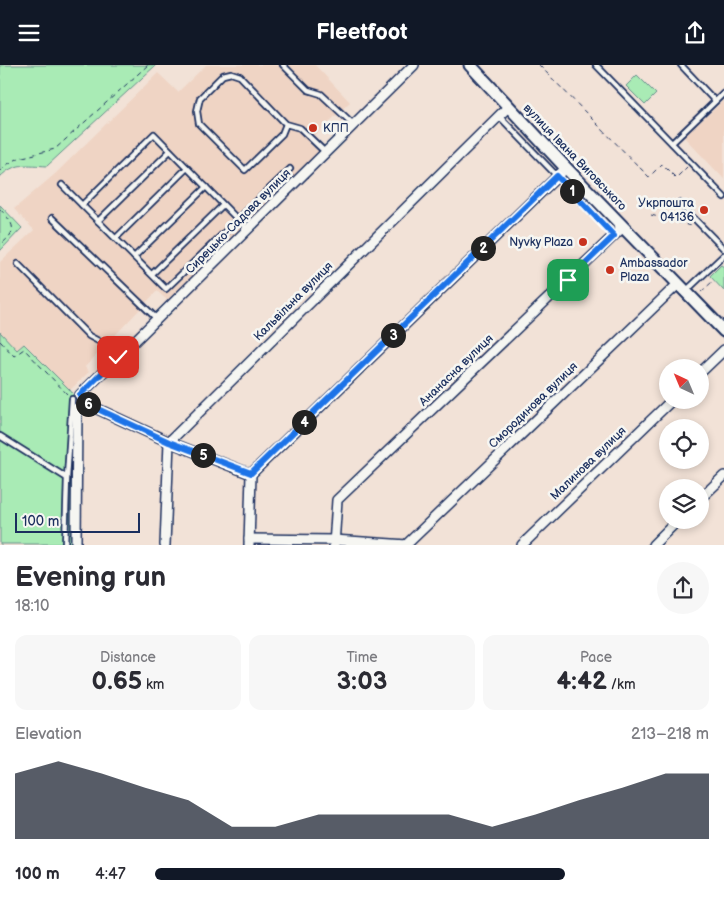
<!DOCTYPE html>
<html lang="en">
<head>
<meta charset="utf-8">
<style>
	:root { --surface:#fff; --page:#f7f7f7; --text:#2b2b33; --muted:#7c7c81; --accent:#111827 }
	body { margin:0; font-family:"Balsamiq Sans",sans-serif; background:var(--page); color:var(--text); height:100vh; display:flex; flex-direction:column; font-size:19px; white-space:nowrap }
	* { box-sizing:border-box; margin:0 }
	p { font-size:16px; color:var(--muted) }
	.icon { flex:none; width:28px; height:28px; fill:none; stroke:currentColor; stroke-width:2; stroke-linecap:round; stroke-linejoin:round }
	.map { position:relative; height:480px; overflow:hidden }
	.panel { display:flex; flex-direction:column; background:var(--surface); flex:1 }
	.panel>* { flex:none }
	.needle { width:32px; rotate:316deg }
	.controls { position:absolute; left:659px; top:294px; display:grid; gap:10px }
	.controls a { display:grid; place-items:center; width:50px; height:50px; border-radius:50%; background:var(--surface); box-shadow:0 2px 8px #0003; font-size:25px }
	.scale { position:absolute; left:15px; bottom:12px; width:125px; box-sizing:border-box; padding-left:5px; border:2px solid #1b2f5e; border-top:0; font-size:14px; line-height:18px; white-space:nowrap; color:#1b2f5e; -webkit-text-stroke:4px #f6f6f2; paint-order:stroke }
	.pin { position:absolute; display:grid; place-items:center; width:42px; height:42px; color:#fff; margin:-21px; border-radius:10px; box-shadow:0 2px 8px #0006 }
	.km { position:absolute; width:25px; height:25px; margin:-12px; border-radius:50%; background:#222; color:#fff; font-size:14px; line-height:25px; text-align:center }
	.round { display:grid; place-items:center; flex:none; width:52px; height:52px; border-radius:26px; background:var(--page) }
	.head { display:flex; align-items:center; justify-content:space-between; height:85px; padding:0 15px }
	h1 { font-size:28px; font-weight:700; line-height:38px }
	.metrics { display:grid; grid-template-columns:repeat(3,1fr); gap:8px; height:85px; padding:5px 15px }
	.metrics div { display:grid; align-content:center; border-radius:12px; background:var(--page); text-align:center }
	.metrics b { font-size:25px; font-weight:700 }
	.metrics small { font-size:14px; font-weight:400 }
	.metrics p { font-size:14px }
	.chart { height:140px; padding:10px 15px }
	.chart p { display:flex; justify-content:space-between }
	.chart svg { width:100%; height:90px; margin-top:5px; fill:var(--accent); opacity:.7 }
	ul { padding:0 15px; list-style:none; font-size:16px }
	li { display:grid; grid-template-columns:80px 60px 1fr; align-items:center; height:38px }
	li i { height:12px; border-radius:6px; background:var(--accent) }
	header { display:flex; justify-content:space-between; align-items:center; height:65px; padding:0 15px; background:var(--accent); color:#fff; font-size:22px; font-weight:700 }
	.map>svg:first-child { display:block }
	.built { fill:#efd4c4 }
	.green { fill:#a9ebb5; stroke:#628d8a }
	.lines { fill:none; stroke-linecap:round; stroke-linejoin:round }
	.service-casing { stroke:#1b2f5e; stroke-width:8 }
	.minor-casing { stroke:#1b2f5e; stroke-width:12 }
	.secondary-casing { stroke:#1b2f5e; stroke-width:15 }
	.path { stroke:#1b2f5e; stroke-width:1; stroke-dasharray:5 4; stroke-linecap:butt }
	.service { stroke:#f6f6f2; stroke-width:4.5 }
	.minor { stroke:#f6f6f2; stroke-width:9 }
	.secondary { stroke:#f6f6f2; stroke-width:11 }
	.route-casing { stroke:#fff; stroke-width:10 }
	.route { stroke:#1a73e8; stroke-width:6 }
	.poi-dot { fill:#c8321e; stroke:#f6f6f2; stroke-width:2 }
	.labels { text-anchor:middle; stroke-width:5; stroke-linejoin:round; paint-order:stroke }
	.poi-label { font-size:12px; fill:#1b2f5e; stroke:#f6f6f2; text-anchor:start }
	.street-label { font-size:12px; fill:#1b2f5e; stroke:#f6f6f2 }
</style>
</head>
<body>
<header><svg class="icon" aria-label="menu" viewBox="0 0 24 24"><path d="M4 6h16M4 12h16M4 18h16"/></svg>Fleetfoot<svg class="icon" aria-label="share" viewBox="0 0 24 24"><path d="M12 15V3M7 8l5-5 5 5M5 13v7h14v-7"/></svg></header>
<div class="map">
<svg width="724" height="480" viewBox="0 0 724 480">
	<rect width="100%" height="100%" fill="#f2e2d7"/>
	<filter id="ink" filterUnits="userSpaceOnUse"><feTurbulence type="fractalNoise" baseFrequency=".02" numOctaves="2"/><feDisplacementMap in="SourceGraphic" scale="10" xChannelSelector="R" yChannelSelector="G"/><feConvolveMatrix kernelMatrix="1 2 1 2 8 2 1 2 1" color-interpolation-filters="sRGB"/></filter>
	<g filter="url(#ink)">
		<g class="built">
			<path d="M 206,0 L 315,0 L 350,37 L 308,77 L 319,87 L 168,236 L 157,226 L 85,302 L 89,307 L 70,325 L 25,279 L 17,285 L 0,267 L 0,197 L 34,165 L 14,144 L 55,109 L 158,8 L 178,27 Z"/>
			<path d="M 724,35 L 724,114 L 684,72 Z"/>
		</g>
		<g class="green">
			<path d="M 0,0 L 156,0 L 47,101 C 27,100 15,97 0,112 Z"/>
			<path d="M 637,10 L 656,29 L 645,40 L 626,21 Z"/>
			<path d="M 0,140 L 22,163 L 0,186 Z"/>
			<path d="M 721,200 L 724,202 L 724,226 L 710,211 Z"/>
			<path d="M 0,267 L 17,285 L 24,279 L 70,325 L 75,332 L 71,479 L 0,479 Z"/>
		</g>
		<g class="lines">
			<defs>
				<g id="service">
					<path d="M 283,0 L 308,25 L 321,29 L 353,59"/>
					<path d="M 596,0 L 724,132"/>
					<path d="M 681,0 L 715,36"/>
					<path d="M 499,51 L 614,170"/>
					<path d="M 286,59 L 282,69 L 245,105 L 199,59 L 197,46 L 200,33 L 223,10 L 231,8 L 240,11 L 286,59 L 300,63 L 325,87"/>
					<path d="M 672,78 L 724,28"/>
					<path d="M 62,120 L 166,224 L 290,104"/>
					<path d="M 679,138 L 724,184"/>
					<path d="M 82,140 L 154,69 L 247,164"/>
					<path d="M 52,153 L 157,254"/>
					<path d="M 98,156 L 170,86"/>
					<path d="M 116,173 L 187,103"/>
					<path d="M 134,192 L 206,122"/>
					<path d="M 18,199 L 89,271 L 106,280 L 118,292"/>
					<path d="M 152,209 L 223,140"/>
					<path d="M 687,225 L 724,190"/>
					<path d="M 0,371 L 67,413"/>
					<path d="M 65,480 L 67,413 L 72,334"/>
				</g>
				<g id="minor">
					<path d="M 700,308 L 724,285"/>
					<path d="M 251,409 L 169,377 L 89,340 L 80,330 L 414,0"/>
					<path d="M 700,434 L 724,411"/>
					<path d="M 249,474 L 334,475 L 407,480"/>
					<path d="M 76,480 L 77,343"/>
					<path d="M 165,480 L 169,377 L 508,42"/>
					<path d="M 249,480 L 251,409 L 566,103"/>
					<path d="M 334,480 L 337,435 L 623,162"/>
					<path d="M 406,480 L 678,219"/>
					<path d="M 522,480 L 672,335"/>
					<path d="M 653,480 L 678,455"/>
				</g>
				<path id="secondary" d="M 470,0 L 566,103 L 724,266"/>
			</defs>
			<use href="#service" class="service-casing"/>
			<use href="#minor" class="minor-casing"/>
			<use href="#secondary" class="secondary-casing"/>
			<g class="path">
				<path d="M 539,0 L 649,112 L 662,99 L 676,113 L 687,102"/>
				<path d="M 0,106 L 6,100 L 19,93 L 55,84 L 148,0"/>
				<path d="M 0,144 C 15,160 18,166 0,180"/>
				<path d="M 651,150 L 692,161"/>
				<path d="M 701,227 L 712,217"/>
				<path d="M 0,276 L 14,291 L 24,284 L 68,330"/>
			</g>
			<use href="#service" class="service"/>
			<use href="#minor" class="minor"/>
			<use href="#secondary" class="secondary"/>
		</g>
	</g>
	<g class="lines" filter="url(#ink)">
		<defs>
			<path id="route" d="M 118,292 L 80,330 L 89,340 L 169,377 L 251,408 L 557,111 L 614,171 L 568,215"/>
		</defs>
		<use href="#route" class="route-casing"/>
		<use href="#route" class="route"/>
	</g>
	<g class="poi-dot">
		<circle cx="313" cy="63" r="5"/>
		<circle cx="704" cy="145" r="5"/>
		<circle cx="583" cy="177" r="5"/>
		<circle cx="610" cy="205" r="5"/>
	</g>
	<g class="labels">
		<g class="poi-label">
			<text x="323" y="67">КПП</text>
			<text x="694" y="142" text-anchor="end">Укрпошта<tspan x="694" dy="14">04136</tspan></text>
			<text x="573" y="181" text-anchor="end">Nyvky Plaza</text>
			<text x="620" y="202">Ambassador<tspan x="620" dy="14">Plaza</tspan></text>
		</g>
		<g class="street-label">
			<text transform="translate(575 92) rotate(46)" y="4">вулиця Івана Виговського</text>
			<text transform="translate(238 156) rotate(-45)" y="4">Сирецько-Садова вулиця</text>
			<text transform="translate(293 236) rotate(-45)" y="4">Кальвільна вулиця</text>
			<text transform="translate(456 305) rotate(-44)" y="4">Ананасна вулиця</text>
			<text transform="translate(533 340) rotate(-44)" y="4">Смородинова вулиця</text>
			<text transform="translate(588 398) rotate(-44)" y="4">Малинова вулиця</text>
		</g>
	</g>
</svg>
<div class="controls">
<a><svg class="needle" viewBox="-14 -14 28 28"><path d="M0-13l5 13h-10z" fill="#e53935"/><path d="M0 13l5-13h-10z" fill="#7c7c81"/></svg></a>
<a><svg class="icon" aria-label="locate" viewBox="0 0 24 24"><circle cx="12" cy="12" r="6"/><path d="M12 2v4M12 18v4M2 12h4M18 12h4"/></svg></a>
<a><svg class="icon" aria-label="layers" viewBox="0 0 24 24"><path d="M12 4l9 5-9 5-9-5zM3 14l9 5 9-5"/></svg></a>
</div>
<div class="scale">100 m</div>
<div class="pin" style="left:568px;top:215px;background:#1e9e55"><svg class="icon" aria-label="arrive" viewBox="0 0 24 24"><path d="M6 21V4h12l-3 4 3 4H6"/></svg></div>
<div class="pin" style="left:118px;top:292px;background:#d93025"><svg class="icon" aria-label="check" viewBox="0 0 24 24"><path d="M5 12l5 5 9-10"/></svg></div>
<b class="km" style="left:572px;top:126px">1</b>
<b class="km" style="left:483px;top:183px">2</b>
<b class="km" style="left:393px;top:270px">3</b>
<b class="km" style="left:304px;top:357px">4</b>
<b class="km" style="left:203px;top:390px">5</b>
<b class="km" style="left:88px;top:339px">6</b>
</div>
<section class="panel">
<div class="head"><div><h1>Evening run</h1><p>18:10</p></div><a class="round"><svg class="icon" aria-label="share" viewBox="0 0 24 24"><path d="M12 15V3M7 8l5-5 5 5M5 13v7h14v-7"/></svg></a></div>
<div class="metrics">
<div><p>Distance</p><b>0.65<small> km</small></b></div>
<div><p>Time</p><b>3:03</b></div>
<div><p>Pace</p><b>4:42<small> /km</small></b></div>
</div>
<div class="chart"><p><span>Elevation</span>213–218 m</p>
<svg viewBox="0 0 160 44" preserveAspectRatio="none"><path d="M0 44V12L10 6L20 12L30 19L40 25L50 38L60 38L70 32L80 32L90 32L100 32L110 38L120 32L130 25L140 19L150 12L160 12V44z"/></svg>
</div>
<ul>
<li><b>100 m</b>4:47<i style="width:74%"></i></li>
</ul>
</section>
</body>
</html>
